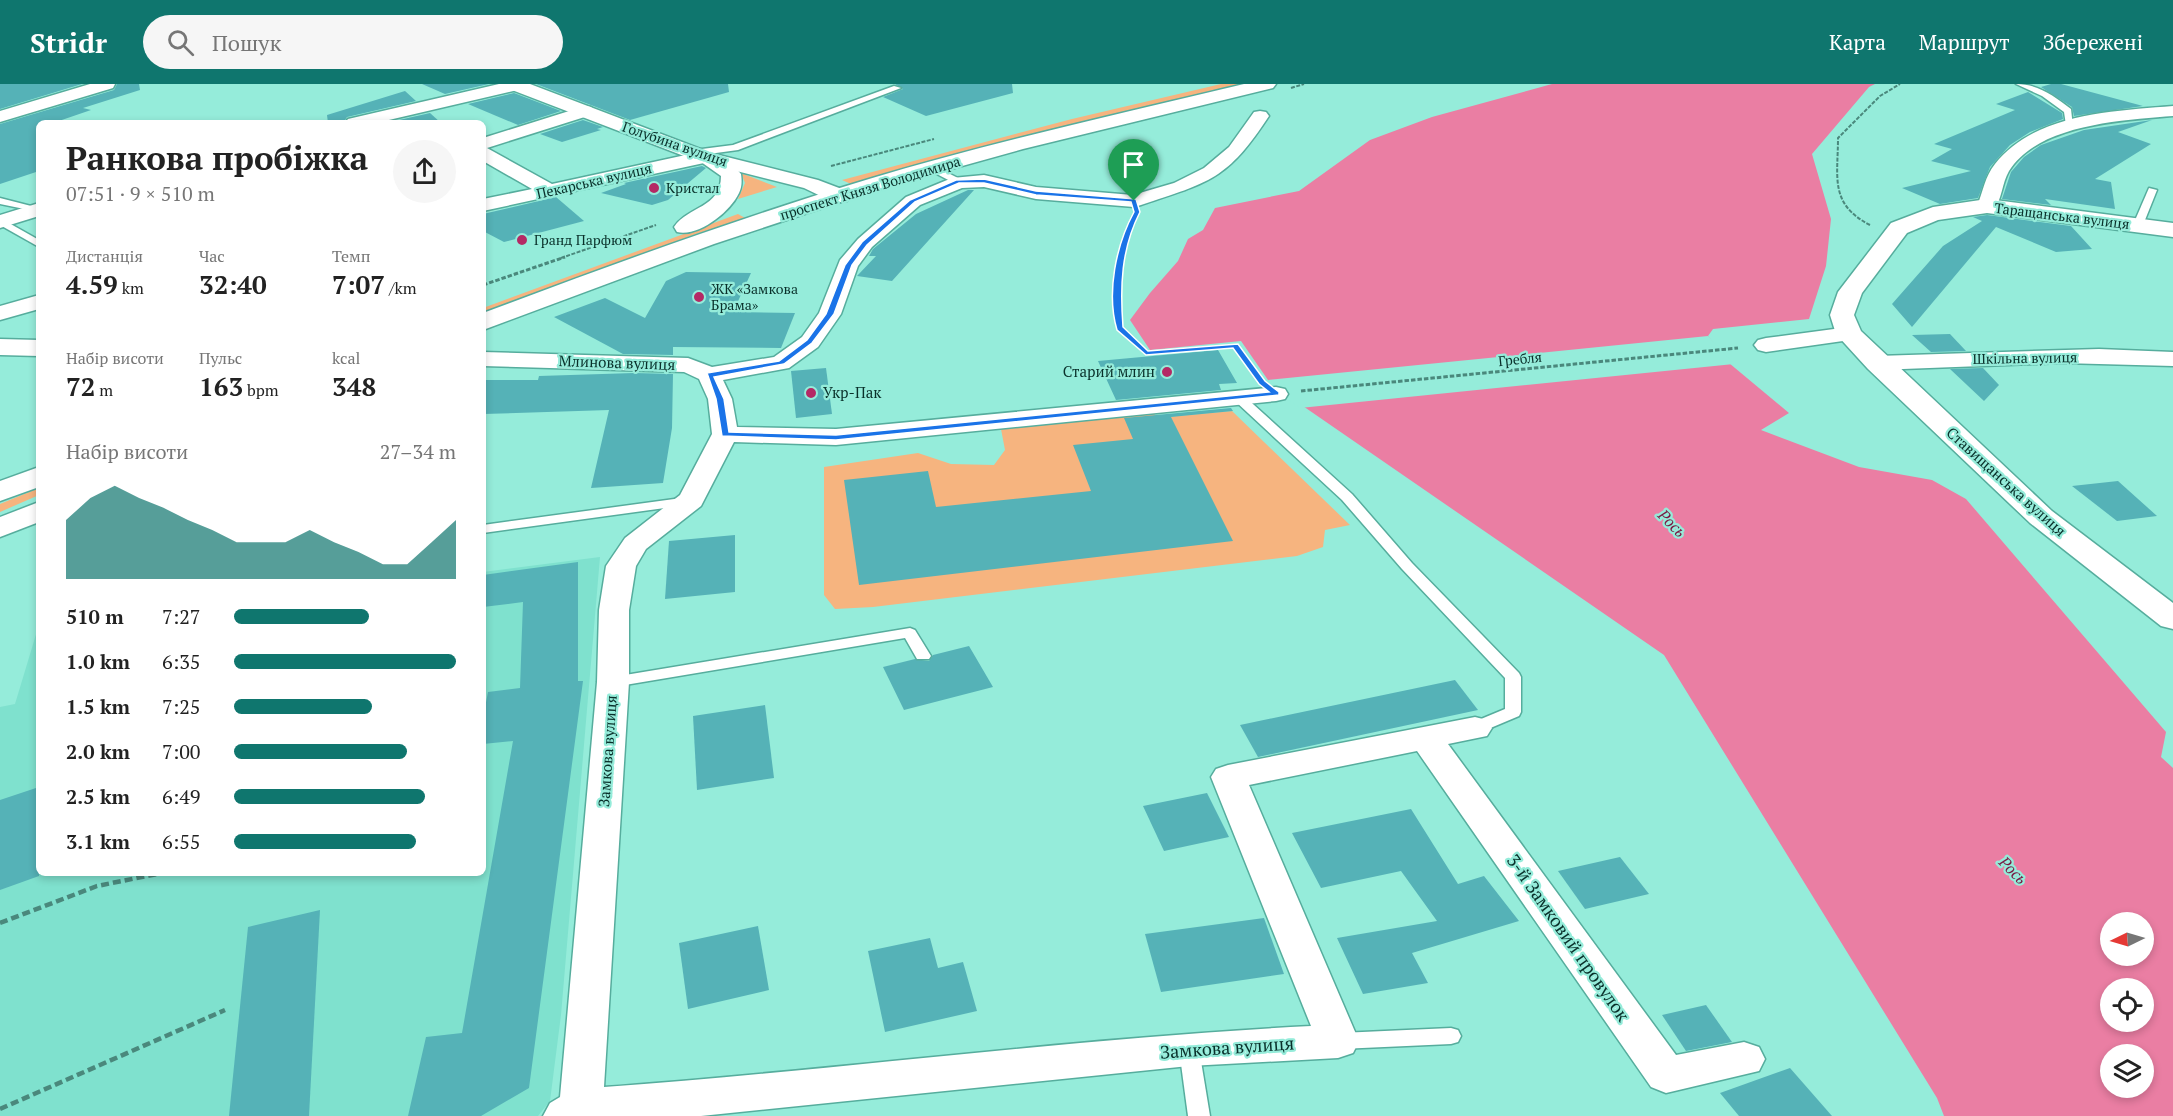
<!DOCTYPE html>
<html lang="uk">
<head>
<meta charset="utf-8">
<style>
	:root { --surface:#fff; --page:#f6f6f6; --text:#222; --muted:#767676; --accent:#0f766e }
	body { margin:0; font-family:"PT Serif",serif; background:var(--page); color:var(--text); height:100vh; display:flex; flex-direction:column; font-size:22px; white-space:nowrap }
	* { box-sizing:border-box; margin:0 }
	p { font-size:20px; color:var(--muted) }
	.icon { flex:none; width:33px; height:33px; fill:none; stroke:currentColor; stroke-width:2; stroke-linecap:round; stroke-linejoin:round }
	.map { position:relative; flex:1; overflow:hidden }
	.panel { position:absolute; left:36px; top:36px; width:450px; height:756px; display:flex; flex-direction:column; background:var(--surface); border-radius:9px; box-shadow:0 3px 9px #0003 }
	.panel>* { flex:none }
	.needle { width:39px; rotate:265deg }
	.tools { position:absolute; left:2100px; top:828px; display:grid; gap:12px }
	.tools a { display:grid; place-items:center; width:54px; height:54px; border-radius:50%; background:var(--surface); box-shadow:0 3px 9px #0003; font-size:30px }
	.pin { position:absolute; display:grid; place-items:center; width:51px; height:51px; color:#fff; margin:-62px -26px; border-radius:50% 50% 50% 0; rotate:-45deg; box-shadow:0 0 6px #0007 }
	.pin .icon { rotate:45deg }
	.round { display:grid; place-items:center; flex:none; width:63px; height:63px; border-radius:32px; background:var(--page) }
	.headline { display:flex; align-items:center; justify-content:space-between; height:102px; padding:0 30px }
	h1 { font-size:33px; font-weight:800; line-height:45px }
	.stats { display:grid; grid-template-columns:repeat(3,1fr); gap:9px; height:102px; padding:6px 30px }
	.stats div { display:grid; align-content:center }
	.stats b { font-size:26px; font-weight:800 }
	.stats small { font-size:16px; font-weight:400 }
	.stats p { font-size:16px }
	.chart { height:168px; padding:12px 30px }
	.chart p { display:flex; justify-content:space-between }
	.chart svg { width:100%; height:108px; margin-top:6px; fill:var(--accent); opacity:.7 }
	ul { padding:0 30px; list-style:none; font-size:20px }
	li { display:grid; grid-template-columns:96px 72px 1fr; align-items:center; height:45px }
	li i { height:15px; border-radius:8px; background:var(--accent) }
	header { display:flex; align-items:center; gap:36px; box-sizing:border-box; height:84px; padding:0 30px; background:var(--accent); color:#fff }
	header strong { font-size:28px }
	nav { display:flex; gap:33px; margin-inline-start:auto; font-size:21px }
	.search { width:420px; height:54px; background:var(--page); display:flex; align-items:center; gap:15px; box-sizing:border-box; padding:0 21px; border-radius:33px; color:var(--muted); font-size:22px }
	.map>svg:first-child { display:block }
	.built { fill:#7fe1ce }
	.green { fill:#f6b47f }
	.water { fill:#ea7ea3; fill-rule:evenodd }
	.pier { fill:#95ecda }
	.building { fill:#55b2b7 }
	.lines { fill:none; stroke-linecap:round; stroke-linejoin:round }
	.lane-casing { stroke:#56ad9d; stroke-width:3 }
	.street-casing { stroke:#56ad9d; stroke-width:3 }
	.secondary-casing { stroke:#56ad9d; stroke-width:3 }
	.primary-casing { stroke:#56ad9d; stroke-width:3 }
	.path-far2 { stroke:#4a887c; stroke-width:2; stroke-dasharray:4 1.5; stroke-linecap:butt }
	.path-far1 { stroke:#4a887c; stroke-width:3; stroke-dasharray:4.5 2; stroke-linecap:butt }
	.path { stroke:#4a887c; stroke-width:4.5; stroke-dasharray:8 4; stroke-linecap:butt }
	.lane { fill:#fff; fill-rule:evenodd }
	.street { fill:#fff; fill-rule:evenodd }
	.secondary { fill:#fff; fill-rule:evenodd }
	.primary { fill:#fff; fill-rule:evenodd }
	.route { fill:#1a73e8; stroke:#fff; stroke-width:1.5; fill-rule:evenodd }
	.poi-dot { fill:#b42965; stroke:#95ecda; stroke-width:2 }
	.labels { text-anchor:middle; stroke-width:4.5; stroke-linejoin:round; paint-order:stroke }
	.far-street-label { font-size:14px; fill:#09302a; stroke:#95ecda }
	.far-poi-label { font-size:14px; fill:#09302a; stroke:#95ecda; text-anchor:start }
	.street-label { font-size:15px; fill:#09302a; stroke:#95ecda }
	.poi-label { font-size:15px; fill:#09302a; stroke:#95ecda; text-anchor:end }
	.water-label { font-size:16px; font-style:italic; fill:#791a43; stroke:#95ecda }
	.near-street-label { font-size:18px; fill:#09302a; stroke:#95ecda }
</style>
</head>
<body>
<header>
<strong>Stridr</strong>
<div class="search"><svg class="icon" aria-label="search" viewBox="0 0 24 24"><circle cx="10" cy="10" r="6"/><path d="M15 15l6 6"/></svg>Пошук</div>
<nav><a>Карта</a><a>Маршрут</a><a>Збережені</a></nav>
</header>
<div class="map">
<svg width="2173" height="1032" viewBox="0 0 2173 1032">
	<rect width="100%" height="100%" fill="#95ecda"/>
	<path class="built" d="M 600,473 L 561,931 L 550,1017 L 538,1032 L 0,1032 L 0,623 L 15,620 L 37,547 L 39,547 L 39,789 L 483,789 L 483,488 Z"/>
	<g class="green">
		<path d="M 1221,0 L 1246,0 L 939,76 L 851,100 L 842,96 L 1072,35 Z"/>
		<path d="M 741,89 L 777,103 L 738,115 L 745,99 Z"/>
		<path d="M 738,130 L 745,134 L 696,150 L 483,230 L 483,224 Z"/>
		<path d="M 1232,327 L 1350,441 L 1325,446 L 1323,463 L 1297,472 L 873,523 L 835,525 L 824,511 L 824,383 L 918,369 L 951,380 L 994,381 L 1005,366 L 1001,345 L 1154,329 L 1156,334 Z"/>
		<path d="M 39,404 L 39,411 L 0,428 L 0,420 Z"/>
	</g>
	<path class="water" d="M 1552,0 L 1875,0 L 1869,3 L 1812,70 L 1831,135 L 1826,182 L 1809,235 L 1713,245 L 1708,252 L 1729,279 L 1789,329 L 1761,346 L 1859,383 L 1932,396 L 1966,415 L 2166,648 L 2161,673 L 2173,684 L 2173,1032 L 1944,1032 L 1937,1014 L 1664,571 L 1300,320 L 1268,296 L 1241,257 L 1150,266 L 1130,236 L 1150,209 L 1178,177 L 1188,155 L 1203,146 L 1215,124 L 1299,107 L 1370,56 L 1432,33 ZM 2110,838 L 2144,838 L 2144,872 L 2110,872 ZM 2110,904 L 2144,904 L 2144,938 L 2110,938 ZM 2110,970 L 2144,970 L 2144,1004 L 2110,1004 Z"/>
	<path class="pier" d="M 1708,252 L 1734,280 L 1300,324 L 1272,303 L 1268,296 Z"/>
	<g class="building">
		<path d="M 0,0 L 82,0 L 0,25 Z"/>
		<path d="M 117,0 L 139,0 L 140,6 L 83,24 L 91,26 L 53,39 L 39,39 L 39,87 L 0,100 L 0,40 L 114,6 Z"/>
		<path d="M 422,0 L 489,0 L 445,10 Z"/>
		<path d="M 536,0 L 728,0 L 729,8 L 630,36 Z"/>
		<path d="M 895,0 L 1012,0 L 1013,9 L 926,32 L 883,13 L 903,5 Z"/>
		<path d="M 2051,0 L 2061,0 L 2143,22 L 2074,32 L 2072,23 L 2041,3 Z"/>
		<path d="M 405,7 L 416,17 L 347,33 L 343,39 L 328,39 L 327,31 Z"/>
		<path d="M 2028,8 L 2062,29 L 2063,35 L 2030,48 L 2010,61 L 1990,83 L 1978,114 L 1940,120 L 1902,104 L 1971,87 L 1931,77 L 1952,65 L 1934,60 L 2015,26 L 1996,20 Z"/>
		<path d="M 514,9 L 561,27 L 518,41 L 468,20 Z"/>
		<path d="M 430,29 L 441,39 L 386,39 Z"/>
		<path d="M 583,36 L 603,43 L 597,45 L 601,46 L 562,58 L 540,50 Z"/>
		<path d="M 2152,36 L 2118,48 L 2151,60 L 2095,95 L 2111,98 L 2115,125 L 2045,115 L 2051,121 L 2002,115 L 2011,88 L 2024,73 L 2041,61 L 2084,46 Z"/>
		<path d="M 702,82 L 706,84 L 668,116 L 652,121 L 601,109 L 626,100 L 624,99 Z"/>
		<path d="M 968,106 L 974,106 L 892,197 L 857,192 L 876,172 L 869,172 L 873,165 L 916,130 Z"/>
		<path d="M 556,113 L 584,137 L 504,158 L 483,147 L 483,130 Z"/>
		<path d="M 1987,131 L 2071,142 L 2092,165 L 2056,168 L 1996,143 L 1912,243 L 1892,220 L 1943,162 L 1982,137 L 1973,133 Z"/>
		<path d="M 686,188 L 751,189 L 733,228 L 795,229 L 781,264 L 673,263 L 673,271 L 623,270 L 554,233 L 605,214 L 645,234 L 666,197 Z"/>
		<path d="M 1950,250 L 1966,267 L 1931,268 L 1912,251 Z"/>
		<path d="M 1218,266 L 1237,299 L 1219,300 L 1221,306 L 1116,316 L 1098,277 Z"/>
		<path d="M 826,284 L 832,330 L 796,334 L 791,287 Z"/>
		<path d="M 1983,284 L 1999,301 L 1984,317 L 1950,285 Z"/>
		<path d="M 634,289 L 673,290 L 672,344 L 663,399 L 591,404 L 609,326 L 483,330 L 483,296 L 538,296 L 539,292 Z"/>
		<path d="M 1231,324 L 1233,327 L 1171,333 L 1233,457 L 859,501 L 844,396 L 928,387 L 936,423 L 1091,407 L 1073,361 L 1133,355 L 1124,334 Z"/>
		<path d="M 2118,397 L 2157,432 L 2117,437 L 2072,402 Z"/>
		<path d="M 735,451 L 735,508 L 665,515 L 669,457 Z"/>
		<path d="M 578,478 L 578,597 L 583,597 L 529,1004 L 481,1032 L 408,1032 L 426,953 L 462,949 L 513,657 L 483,660 L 483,634 L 488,608 L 520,604 L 523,518 L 483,523 L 483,491 Z"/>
		<path d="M 969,562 L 993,603 L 904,626 L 883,583 L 915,575 L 929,577 L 933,571 Z"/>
		<path d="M 1455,596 L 1478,626 L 1258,673 L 1240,641 Z"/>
		<path d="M 765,621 L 774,694 L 697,706 L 693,632 Z"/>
		<path d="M 39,703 L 39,792 L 0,806 L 0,716 Z"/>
		<path d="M 1207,709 L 1229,753 L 1164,767 L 1143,722 Z"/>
		<path d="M 1411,725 L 1458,800 L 1484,792 L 1519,837 L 1412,869 L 1428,899 L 1363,910 L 1337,854 L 1437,837 L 1401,787 L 1321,804 L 1292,749 Z"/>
		<path d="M 1620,773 L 1649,810 L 1585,825 L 1558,787 Z"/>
		<path d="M 320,826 L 309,1032 L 229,1032 L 248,843 Z"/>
		<path d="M 1264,834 L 1284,890 L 1161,908 L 1145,850 Z"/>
		<path d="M 758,842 L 769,906 L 688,925 L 679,859 Z"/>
		<path d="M 930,854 L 938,884 L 963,878 L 977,927 L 885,948 L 868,867 Z"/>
		<path d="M 1706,921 L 1732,958 L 1686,967 L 1662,931 Z"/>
		<path d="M 1790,984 L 1832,1032 L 1739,1032 L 1720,1009 Z"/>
	</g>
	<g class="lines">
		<defs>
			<g id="lane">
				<path d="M 2016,0 C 2038,0 2054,12 2071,25 L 2073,43 L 2066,41 L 2064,28 L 2042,12 Z"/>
				<path d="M 894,2 L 901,4 L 738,66 L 694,72 L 689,69 L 694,66 L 733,61 Z"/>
				<path d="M 932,81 L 962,96 L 964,98 L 956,100 L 929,86 L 927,84 Z"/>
				<path d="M 2149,104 L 2157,106 L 2143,141 L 2134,143 L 2133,141 Z"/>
				<path d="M 0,114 L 39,124 L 39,128 L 0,120 Z"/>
				<path d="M 0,134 L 39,156 L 39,163 L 0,141 Z"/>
				<path d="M 1239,310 L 1243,311 L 1352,410 L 1412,479 L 1519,589 L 1521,593 L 1521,628 L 1519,632 L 1481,648 L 1469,648 L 1467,644 L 1469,640 L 1505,625 L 1505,594 L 1402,485 L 1342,416 L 1235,317 L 1233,314 L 1235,311 Z"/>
				<path d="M 689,413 L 694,414 L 696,417 L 694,420 L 483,449 L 483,441 Z"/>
				<path d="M 910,544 L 915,546 L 931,572 L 929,575 L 917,575 L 905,554 L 613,603 L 605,598 L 613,593 Z"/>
				<path d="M 1451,944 L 1458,946 L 1461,952 L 1458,958 L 1451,960 L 1340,965 L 1333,963 L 1330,957 L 1333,951 L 1340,949 Z"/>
				<path d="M 1189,956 L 1196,959 L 1199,965 L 1210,1032 L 1188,1032 L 1179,965 L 1182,959 Z"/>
			</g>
			<g id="street">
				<path d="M 90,0 L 115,0 L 113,4 L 0,38 L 0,27 Z"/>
				<path d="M 499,0 L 528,0 L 526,4 L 376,39 L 345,39 L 348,35 Z"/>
				<path d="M 585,22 L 591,23 L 594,27 L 591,31 L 487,64 L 552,100 L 704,67 L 711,69 L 713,73 L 711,77 L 704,79 L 483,127 L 483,115 L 532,105 L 483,77 L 483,54 Z"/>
				<path d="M 2173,22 L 2173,32 C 2124,36 2038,40 2009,87 C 2002,99 2002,115 1994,126 L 1980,126 L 1977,122 C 1983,108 1985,92 1995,80 C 2035,29 2114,27 2173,22 Z"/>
				<path d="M 1260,27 L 1266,28 L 1269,32 C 1227,96 1210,98 1141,121 L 1134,123 L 1036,115 L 984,103 L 962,104 L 920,121 L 872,163 L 858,182 L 841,230 L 818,263 L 789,284 L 723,296 L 732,315 L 737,343 L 836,345 L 1276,303 L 1285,305 L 1288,310 L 1285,315 L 1276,317 L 836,361 L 734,358 L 701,422 L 646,465 L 636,482 L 629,526 L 629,598 L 604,1003 C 840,986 1075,954 1311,942 L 1211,693 L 1216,685 L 1228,681 L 1475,633 L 1487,636 L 1492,644 L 1487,652 L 1448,660 L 1676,971 L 1744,958 L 1759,963 L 1765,975 L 1759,987 L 1666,1009 L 1651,1003 L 1417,667 L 1249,701 L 1359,957 L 1353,969 L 1338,974 L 1189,982 L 701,1032 L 543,1032 L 550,1019 L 560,1013 L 597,598 L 599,526 L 606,482 L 625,454 L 680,411 L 712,350 L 708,315 L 699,295 L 684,288 L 483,282 L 483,268 L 688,274 L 712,283 L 774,273 L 802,253 L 819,229 L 840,176 L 858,155 L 906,113 L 952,94 L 984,91 L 1036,103 L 1133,111 L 1174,99 L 1204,84 L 1229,63 L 1254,28 Z"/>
				<path d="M 39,119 L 39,132 L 0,144 L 0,131 Z"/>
				<path d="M 39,211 L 39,225 L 0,236 L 0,222 Z"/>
				<path d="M 1849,243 L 1857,245 L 1861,250 L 1857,255 L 1766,268 L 1758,266 L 1754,261 L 1758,256 L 1766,254 Z"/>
				<path d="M 2099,265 L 2173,268 L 2173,282 L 2062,279 L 1877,286 L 1869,284 L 1865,279 L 1869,274 L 1877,272 Z"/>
			</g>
			<g id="secondary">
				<path d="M 504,0 L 530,0 L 711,69 L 818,96 L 847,107 L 850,112 L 847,117 L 839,118 L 831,117 L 804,104 L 697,77 L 507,4 Z"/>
				<path d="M 1987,115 L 2173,139 L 2173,153 L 1987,129 L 1938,136 L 1907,149 L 1862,209 L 1854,231 L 1861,247 L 2052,427 L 2173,519 L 2173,545 L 2161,542 L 2030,439 L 1868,285 L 1836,250 L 1830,231 L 1838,208 L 1891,139 L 1933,123 Z"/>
				<path d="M 0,255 L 39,256 L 39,272 L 0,271 Z"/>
			</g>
			<g id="primary">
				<path d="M 1244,0 L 1276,0 L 1273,4 L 1023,65 L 883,104 L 714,160 L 483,246 L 483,229 C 611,181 739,134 869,95 C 993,58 1119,30 1244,0 Z"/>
				<path d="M 704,67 C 716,70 734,80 741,90 C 742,97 742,103 739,109 C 730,128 699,153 677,148 L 674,143 C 688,122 721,124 721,92 L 694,73 L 697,69 Z"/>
				<path d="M 39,383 L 39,403 L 0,417 L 0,397 Z"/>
				<path d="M 39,418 L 39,438 L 0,453 L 0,433 Z"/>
			</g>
		</defs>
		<use href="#lane" class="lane-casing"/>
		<use href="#street" class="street-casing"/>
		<use href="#secondary" class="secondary-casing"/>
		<use href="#primary" class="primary-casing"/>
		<g class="path-far2">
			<path d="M 1291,4 L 1304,0"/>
			<path d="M 831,82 L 934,55"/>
			<path d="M 1870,141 C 1829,120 1838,93 1838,54 L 1880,12 L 1900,0"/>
			<path d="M 561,174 L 656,141"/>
			<path d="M 1122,174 L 1127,147 L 1131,139"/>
		</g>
		<g class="path-far1">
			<path d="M 1122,173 L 1116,203 L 1119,244 L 1146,269 L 1235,262 L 1254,288"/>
			<path d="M 483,201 L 565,173"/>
			<path d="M 1301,307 L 1738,264"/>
		</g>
		<g class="path">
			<path d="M 0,839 L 97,802 L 162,789"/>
			<path d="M 0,1025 L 225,926"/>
		</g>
		<use href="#lane" class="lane"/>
		<use href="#street" class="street"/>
		<use href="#secondary" class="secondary"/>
		<use href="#primary" class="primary"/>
	</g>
	<path class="route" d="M 984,95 L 1036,107 L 1136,115 L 1140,128 C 1121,165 1120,203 1123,243 L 1148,267 L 1238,260 L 1265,297 L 1279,308 L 1279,311 L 836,356 L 722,352 L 716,315 L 707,289 L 779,277 L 807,256 L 826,230 L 845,181 L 862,158 L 910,116 L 956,96 ZM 959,99 L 984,99 L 1036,111 L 1131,118 L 1134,128 C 1116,161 1106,209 1117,246 L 1146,271 L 1233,264 L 1259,300 L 1269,308 L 836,351 L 729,348 L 724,315 L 714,293 L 784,280 L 812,259 L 834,230 L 852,181 L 867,161 L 915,118 Z"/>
	<g class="poi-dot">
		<circle cx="654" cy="104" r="6"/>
		<circle cx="522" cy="156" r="6"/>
		<circle cx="699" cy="213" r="6"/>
		<circle cx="1167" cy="288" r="6"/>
		<circle cx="811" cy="309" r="6"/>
	</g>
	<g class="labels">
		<g class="far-street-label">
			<text transform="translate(675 60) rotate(19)" y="5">Голубина вулиця</text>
			<text transform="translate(594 97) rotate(-13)" y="5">Пекарська вулиця</text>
			<text transform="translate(870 104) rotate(-17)" y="5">проспект Князя Володимира</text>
			<text transform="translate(2062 132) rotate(7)" y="5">Таращанська вулиця</text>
			<text transform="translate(2025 274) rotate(-1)" y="5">Шкільна вулиця</text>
			<text transform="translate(1520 275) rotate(-6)" y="5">Гребля</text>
		</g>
		<g class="far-poi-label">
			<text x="666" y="109">Кристал</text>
			<text x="534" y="161">Гранд Парфюм</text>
			<text x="711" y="210">ЖК «Замкова<tspan x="711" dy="16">Брама»</tspan></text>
		</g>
		<g class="street-label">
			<text transform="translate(617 279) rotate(2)" y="5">Млинова вулиця</text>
			<text transform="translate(2006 398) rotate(42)" y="5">Ставищанська вулиця</text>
			<text transform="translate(608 667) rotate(-86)" y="5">Замкова вулиця</text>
		</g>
		<g class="poi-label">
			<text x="1155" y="293">Старий млин</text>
			<text x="823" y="314" text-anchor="start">Укр-Пак</text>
		</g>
		<g class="water-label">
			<text transform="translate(1672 439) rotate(45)" y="6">Рось</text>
			<text transform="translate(2013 786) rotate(45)" y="6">Рось</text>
		</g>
		<g class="near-street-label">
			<text transform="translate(1568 854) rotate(55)" y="6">3-й Замковий провулок</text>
			<text transform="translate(1227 964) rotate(-4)" y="6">Замкова вулиця</text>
		</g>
	</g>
</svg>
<div class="tools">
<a><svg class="needle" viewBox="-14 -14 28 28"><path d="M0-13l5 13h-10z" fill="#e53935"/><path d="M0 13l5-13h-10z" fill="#767676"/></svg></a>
<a><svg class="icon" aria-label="locate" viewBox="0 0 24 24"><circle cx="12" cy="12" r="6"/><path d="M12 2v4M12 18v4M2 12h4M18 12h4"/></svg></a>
<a><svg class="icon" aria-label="layers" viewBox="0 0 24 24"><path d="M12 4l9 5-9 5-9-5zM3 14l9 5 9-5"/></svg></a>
</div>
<div class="pin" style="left:1134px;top:117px;background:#1e9e55"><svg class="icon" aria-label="arrive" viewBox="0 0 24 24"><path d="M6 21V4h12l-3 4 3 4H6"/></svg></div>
<section class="panel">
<div class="headline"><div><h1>Ранкова пробіжка</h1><p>07:51 · 9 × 510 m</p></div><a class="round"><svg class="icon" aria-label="share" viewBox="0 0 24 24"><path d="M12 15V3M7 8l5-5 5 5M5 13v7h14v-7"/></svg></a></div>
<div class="stats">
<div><p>Дистанція</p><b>4.59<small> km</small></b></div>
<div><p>Час</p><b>32:40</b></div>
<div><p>Темп</p><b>7:07<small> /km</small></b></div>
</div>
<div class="stats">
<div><p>Набір висоти</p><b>72<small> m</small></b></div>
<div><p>Пульс</p><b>163<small> bpm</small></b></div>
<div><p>kcal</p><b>348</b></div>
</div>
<div class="chart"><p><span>Набір висоти</span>27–34 m</p>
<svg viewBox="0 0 160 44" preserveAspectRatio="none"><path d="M0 44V20L10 11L20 6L30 11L40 15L50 20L60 24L70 29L80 29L90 29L100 24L110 29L120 33L130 38L140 38L150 29L160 20V44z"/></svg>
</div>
<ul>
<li><b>510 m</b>7:27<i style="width:61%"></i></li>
<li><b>1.0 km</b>6:35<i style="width:100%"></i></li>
<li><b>1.5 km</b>7:25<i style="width:62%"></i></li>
<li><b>2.0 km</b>7:00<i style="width:78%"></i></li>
<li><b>2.5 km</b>6:49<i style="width:86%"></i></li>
<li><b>3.1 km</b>6:55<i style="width:82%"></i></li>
</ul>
</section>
</div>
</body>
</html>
